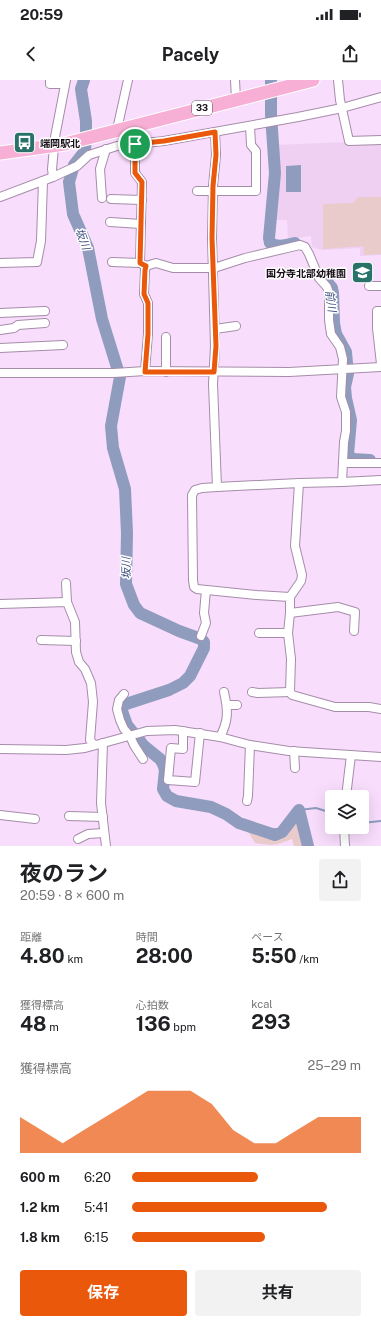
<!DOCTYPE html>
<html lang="ja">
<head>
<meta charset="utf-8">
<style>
	:root { --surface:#fff; --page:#f2f2f2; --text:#202124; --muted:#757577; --accent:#ea580c }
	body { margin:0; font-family:"Public Sans","Noto Sans JP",sans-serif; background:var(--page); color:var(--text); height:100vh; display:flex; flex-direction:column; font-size:15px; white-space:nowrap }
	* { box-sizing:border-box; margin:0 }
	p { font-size:13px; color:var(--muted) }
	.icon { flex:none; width:22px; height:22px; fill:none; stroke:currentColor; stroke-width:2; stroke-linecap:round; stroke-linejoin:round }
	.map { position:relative; height:766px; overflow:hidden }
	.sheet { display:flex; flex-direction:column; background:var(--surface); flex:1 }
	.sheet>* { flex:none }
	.tools { position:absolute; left:325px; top:710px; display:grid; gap:8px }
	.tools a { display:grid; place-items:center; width:44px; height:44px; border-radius:4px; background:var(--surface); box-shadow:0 4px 16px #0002; font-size:20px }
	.pin { position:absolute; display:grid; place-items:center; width:34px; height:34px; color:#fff; margin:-17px; border:2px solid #fff; border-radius:50%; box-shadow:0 1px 4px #0007 }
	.round { display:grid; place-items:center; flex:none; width:42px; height:42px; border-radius:4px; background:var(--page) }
	.summary { display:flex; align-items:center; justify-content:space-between; height:68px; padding:0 20px }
	h1 { font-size:22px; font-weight:700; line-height:30px }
	.metrics { display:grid; grid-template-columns:repeat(3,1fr); gap:6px; height:68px; padding:4px 20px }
	.metrics div { display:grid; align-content:center }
	.metrics b { font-size:20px; font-weight:700 }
	.metrics small { font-size:11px; font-weight:400 }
	.metrics p { font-size:11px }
	.chart { height:112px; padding:8px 20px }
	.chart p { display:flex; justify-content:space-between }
	.chart svg { width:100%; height:72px; margin-top:4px; fill:var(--accent); opacity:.7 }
	.primary-button { display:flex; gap:8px; margin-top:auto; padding:8px 20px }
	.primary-button a { flex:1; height:46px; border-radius:4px; background:var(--accent); color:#fff; font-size:16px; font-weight:700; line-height:46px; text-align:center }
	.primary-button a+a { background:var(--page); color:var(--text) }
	ul { padding:0 20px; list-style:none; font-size:13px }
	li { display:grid; grid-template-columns:64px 48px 1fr; align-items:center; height:30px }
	li i { height:10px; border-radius:5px; background:var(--accent) }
	.status { display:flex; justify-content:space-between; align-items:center; height:28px; padding:0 20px; background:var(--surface); direction:ltr }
	.status svg { height:11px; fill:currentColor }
	header { display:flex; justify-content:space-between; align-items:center; height:52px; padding:0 20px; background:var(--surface); font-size:18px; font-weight:700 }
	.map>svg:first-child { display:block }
	.built { fill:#efcff2 }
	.green { fill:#eacbcc }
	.water { fill:#8f9cbd }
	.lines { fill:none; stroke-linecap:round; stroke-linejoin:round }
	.stream { stroke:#8f9cbd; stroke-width:2 }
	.river { stroke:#8f9cbd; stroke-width:12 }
	.street-casing { stroke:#a58da9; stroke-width:10 }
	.primary-casing { stroke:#fff; stroke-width:15 }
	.street { stroke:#fff; stroke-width:8 }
	.primary { stroke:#f8afd6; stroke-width:13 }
	.route-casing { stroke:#fff; stroke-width:8 }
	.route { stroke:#ea580c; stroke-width:5 }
	.labels { text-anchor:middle; stroke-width:3; stroke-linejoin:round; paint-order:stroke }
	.shield { fill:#fff; stroke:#5b555c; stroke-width:1 }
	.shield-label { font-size:9px; font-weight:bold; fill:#150c16 }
	.poi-label { font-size:10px; font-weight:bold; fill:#150c16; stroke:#fff; text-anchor:start }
	.water-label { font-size:11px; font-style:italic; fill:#3c4e7c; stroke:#fff }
</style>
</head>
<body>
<div class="status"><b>20:59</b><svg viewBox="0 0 49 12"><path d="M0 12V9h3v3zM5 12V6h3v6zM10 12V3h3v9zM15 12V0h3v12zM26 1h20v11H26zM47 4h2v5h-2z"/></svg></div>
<header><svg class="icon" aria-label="back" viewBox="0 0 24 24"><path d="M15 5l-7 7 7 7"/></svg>Pacely<svg class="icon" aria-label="share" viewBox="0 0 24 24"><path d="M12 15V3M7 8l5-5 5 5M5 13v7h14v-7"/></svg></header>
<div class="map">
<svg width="381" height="766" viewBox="0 0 381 766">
	<rect width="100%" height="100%" fill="#f8ddfc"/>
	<path class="built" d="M 347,62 L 381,62 L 381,175 L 360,176 L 360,168 L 321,170 L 312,167 L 311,156 L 288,159 L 287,140 L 272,140 L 276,106 L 276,65 Z"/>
	<g class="green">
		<path d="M 358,117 L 381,117 L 381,174 L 364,175 L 363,166 L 323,169 L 323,124 L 353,123 Z"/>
		<path d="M 297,737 L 305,766 L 294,766 L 292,759 C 274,766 274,766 255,763 L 247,750 L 269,757 L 280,757 Z"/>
	</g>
	<path class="water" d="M 301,85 L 301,112 L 286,112 L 286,86 Z"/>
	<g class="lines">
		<g class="stream">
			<path d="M 299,730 L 316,728 L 332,733"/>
			<path d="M 362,743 L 381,741"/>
		</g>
		<g class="river">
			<path d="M 84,0 L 81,9 L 86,41 L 86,55 L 85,71 L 74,85 L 69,102 L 73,134 L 88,168 L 102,239 L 120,297 L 111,346 L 113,368 L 125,409 L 127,453 L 126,504 L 134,525 L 140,533 L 179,551 L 201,559 L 204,562 L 204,568 L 190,596 L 183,603 L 169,610 L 123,625 L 122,631 L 127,645 L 144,666 L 160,679 L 163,684 L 165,690 L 163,709 L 167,716 L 176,721 L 211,727 L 226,734 L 239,743 L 275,755 L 282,752 L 299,730 L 308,766"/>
			<path d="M 271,0 L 271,35 L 275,93 L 269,158 L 270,163 C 278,168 286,165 295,163"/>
			<path d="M 321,195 L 332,208 L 333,213 L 334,243 L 336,254 L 346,272 L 348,294 L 345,307 L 346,318 L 351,340 L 348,374 L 352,379 L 370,380"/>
		</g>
		<defs>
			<g id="street">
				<path d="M 50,0 L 50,4 L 65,4"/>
				<path d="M 235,0 L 236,19"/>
				<path d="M 338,0 L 340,20 L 349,61 L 381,60"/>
				<path d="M 119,50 L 118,45 L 128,0"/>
				<path d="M 215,52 L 216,75 L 213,106 L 212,158 L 215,266 L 213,304 L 217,407 L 202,408 L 195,410 L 192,415 L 193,500 L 194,507 L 197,509 L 257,515 L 290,517 L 290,533 L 288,553 L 291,579 L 290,612 L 292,615 L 335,627 L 369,627 L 381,629"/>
				<path d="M 135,65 L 135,93 L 142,102 L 140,183 L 146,186"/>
				<path d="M 53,97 L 52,89 L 55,57 L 66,0"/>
				<path d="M 197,111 L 256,111 L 256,71 L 251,65 L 250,46"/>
				<path d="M 0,117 L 53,97 L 77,86 L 89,75 L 117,66 L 164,61 L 298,37 L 342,28 L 381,17"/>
				<path d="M 102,118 L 100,89 L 106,69"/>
				<path d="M 111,119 L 142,120"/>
				<path d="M 110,142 L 141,144"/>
				<path d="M 112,182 L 140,183"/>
				<path d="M 0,183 L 37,182 L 41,161 L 43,101"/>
				<path d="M 369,206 L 381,206"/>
				<path d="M 381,231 L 377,231 L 377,248 L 381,284"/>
				<path d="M 0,233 L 45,231"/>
				<path d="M 215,249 L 236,246"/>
				<path d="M 0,250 L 14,248 L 18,245 L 45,243"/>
				<path d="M 0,268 L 63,265"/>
				<path d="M 145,291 L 148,254 L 148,223 L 144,214 L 145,190 L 146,186 L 156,183 L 173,188 L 214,188 L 245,178 L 300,165 L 305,167 L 309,174 L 319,198 L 327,207 L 329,213 L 329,240 L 331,254 L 340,267 L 343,279 L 341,317 L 346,332 L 346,351 L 344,362 L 342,402 L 299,403"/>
				<path d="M 166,292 L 166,257"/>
				<path d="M 0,293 L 114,293 L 145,291 L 289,292 L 381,287"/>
				<path d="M 343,383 L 381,383"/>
				<path d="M 342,402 L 381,400"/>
				<path d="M 217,407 L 299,403 L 295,466 L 302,495 L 301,501 L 290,517"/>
				<path d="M 66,503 L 67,522"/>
				<path d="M 0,524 L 67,522 L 75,542 L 76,572 L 79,582 L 85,589 L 91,603 L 93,622 L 90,660 L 94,665"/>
				<path d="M 290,533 L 338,527 L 355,532 L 354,551"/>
				<path d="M 259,553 L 288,553"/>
				<path d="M 201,556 L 206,543 L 204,533 L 206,510"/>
				<path d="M 41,560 L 76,561"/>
				<path d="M 252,612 L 258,613 L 290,612"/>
				<path d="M 124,614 L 119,620 L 117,629 L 120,640 L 124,649 L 130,656 L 134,665 L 143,679"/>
				<path d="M 227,625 L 237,625"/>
				<path d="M 183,651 L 183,669 L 171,668 L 168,700 L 195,702 L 200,653"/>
				<path d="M 220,657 C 229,640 228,630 224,612"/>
				<path d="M 103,663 L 101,723 L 106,766"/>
				<path d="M 0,669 L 66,670 L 85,668 L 147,651 L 175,650 L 220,657 L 250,665 L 289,671 L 381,677"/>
				<path d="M 294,671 L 295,688"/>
				<path d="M 346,717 L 351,675"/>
				<path d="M 247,721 L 248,716 L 250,665"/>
				<path d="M 0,735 L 35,739"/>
				<path d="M 69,736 L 103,737"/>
				<path d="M 344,747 L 345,766"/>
				<path d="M 78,759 L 88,754 L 104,753"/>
			</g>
			<path id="primary" d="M 0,73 L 65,64 L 80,60 L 313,0"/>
		</defs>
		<use href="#street" class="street-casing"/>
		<use href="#primary" class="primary-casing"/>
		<use href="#street" class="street"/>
		<use href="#primary" class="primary"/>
	</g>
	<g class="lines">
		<defs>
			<path id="route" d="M 215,52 L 216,75 L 213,106 L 212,158 L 216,266 L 214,292 L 145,292 L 148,254 L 148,223 L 144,214 L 145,190 L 146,186 L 140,183 L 142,102 L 135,93 L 135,64 L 164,61 Z"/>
		</defs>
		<use href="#route" class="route-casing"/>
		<use href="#route" class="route"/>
	</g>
	<defs>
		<symbol id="bus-square" viewBox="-11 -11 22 22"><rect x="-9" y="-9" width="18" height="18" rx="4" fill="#29726a" stroke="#fff"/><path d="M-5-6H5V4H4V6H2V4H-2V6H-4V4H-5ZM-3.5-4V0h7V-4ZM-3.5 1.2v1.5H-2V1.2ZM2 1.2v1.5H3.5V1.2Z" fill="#fff"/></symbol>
		<symbol id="school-square" viewBox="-11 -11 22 22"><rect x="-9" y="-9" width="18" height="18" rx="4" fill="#29726a" stroke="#fff"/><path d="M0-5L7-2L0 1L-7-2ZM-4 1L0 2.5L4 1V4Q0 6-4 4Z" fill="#fff"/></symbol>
	</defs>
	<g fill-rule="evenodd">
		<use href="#bus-square" x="12" y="50" width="25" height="25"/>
		<use href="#school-square" x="350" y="180" width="25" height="25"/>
	</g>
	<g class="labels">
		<rect class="shield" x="192" y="21" width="20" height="14" rx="3"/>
		<g class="shield-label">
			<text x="202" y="31">33</text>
		</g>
		<g class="poi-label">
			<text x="40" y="67">端岡駅北</text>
			<text x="346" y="197" text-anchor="end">国分寺北部幼稚園</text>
		</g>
		<g class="water-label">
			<text transform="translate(83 159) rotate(70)" y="4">坂川</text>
			<text transform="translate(331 221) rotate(82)" y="4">前川</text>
			<text transform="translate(126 488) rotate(-91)" y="4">坂川</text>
		</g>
	</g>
</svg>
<div class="tools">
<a><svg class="icon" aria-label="layers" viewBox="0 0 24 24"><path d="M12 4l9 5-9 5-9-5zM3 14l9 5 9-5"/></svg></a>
</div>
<div class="pin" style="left:135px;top:64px;background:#1e9e55"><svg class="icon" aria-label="arrive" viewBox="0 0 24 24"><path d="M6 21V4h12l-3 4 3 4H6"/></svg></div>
</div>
<section class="sheet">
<div class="summary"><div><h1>夜のラン</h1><p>20:59 · 8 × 600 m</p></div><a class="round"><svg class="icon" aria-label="share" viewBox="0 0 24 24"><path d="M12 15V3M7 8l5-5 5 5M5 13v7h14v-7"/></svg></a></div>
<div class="metrics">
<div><p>距離</p><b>4.80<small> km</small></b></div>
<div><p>時間</p><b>28:00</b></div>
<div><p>ペース</p><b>5:50<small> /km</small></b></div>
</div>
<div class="metrics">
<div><p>獲得標高</p><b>48<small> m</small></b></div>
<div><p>心拍数</p><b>136<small> bpm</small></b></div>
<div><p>kcal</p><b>293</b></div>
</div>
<div class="chart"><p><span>獲得標高</span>25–29 m</p>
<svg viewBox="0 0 160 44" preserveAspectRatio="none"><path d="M0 44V22L10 30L20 38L30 30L40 22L50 14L60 6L70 6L80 6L90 14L100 30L110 38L120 38L130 30L140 22L150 22L160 22V44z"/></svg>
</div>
<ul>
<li><b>600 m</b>6:20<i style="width:55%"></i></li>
<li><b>1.2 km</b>5:41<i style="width:85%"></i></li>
<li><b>1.8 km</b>6:15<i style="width:58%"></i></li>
</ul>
<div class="primary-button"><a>保存</a><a>共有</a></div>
</section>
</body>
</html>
